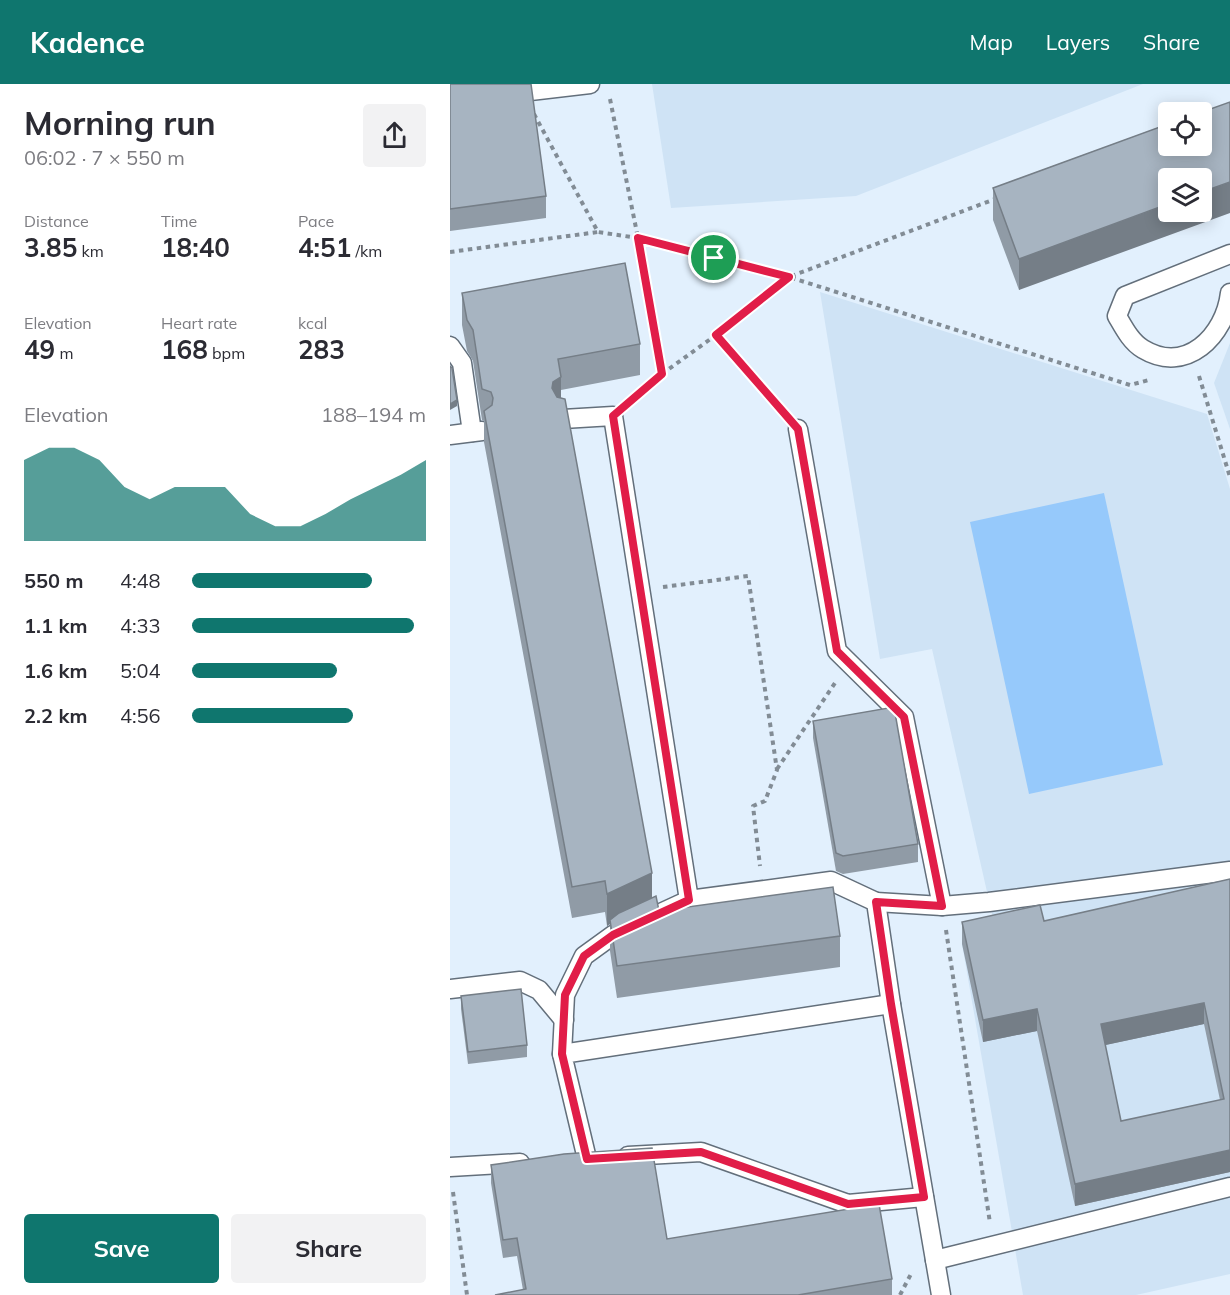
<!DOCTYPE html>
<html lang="en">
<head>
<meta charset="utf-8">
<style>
	:root { --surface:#fff; --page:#f2f2f3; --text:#2b2b33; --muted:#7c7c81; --accent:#0f766e }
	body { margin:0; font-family:Mulish,sans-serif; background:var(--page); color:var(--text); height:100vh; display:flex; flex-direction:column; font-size:22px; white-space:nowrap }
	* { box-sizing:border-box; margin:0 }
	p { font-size:20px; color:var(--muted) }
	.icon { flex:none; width:33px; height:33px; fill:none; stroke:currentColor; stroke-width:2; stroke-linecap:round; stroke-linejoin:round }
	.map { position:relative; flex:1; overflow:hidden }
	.sheet { display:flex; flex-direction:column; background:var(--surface); width:450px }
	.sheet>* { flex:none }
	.controls { position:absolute; left:708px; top:18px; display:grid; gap:12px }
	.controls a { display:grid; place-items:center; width:54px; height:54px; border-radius:6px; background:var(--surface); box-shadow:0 3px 15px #0003; font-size:30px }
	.pin { position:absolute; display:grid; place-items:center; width:51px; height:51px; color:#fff; margin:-26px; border:3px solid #fff; border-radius:50%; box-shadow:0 2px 6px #0007 }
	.round { display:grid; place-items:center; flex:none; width:63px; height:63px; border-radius:6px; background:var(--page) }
	.head { display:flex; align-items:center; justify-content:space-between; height:102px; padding:0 24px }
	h1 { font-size:33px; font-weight:700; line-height:45px }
	.stats { display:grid; grid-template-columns:repeat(3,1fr); gap:9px; height:102px; padding:6px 24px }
	.stats div { display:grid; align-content:center }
	.stats b { font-size:26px; font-weight:700 }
	.stats small { font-size:16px; font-weight:400 }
	.stats p { font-size:16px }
	.chart { height:168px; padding:12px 24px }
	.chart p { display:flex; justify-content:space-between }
	.chart svg { width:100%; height:108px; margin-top:6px; fill:var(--accent); opacity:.7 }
	.button { display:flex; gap:12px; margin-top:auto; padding:12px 24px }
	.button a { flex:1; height:69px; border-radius:6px; background:var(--accent); color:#fff; font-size:24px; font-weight:700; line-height:69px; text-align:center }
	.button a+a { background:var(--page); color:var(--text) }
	ul { padding:0 24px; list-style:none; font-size:20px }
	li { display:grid; grid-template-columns:96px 72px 1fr; align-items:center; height:45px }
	li i { height:15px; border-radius:8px; background:var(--accent) }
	header { display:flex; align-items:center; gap:36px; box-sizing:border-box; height:84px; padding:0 30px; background:var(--accent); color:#fff }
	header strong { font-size:28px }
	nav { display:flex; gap:33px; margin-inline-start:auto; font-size:21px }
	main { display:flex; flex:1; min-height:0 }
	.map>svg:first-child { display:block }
	.built { fill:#cfe3f5 }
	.green { fill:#96c9fb }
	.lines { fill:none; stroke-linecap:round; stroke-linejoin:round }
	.service-casing { stroke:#636f7b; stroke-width:21 }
	.path { stroke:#828c95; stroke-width:4; stroke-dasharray:4.5 4.5; stroke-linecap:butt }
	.service { stroke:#fff; stroke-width:18 }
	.wall { fill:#909ba6; fill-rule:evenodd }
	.shaded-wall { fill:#757e87 }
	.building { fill:#a7b4c1; stroke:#757e87; stroke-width:1.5; fill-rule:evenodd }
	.route-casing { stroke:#fff; stroke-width:12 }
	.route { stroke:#e11d48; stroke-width:8 }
</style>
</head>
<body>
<header>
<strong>Kadence</strong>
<nav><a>Map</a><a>Layers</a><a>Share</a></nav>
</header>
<main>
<section class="sheet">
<div class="head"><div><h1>Morning run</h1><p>06:02 · 7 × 550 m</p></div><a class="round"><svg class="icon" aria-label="share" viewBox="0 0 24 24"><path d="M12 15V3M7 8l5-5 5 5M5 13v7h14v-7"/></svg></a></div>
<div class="stats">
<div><p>Distance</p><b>3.85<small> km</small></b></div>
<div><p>Time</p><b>18:40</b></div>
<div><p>Pace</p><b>4:51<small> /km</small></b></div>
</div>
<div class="stats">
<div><p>Elevation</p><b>49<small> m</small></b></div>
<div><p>Heart rate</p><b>168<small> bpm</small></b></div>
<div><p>kcal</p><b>283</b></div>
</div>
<div class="chart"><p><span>Elevation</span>188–194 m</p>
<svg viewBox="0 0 160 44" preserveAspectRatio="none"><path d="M0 44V11L10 6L20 6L30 11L40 22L50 27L60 22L70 22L80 22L90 33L100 38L110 38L120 33L130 27L140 22L150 17L160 11V44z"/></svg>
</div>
<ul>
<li><b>550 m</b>4:48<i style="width:77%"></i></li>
<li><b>1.1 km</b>4:33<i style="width:95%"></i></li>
<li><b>1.6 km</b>5:04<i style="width:62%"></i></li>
<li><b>2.2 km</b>4:56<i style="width:69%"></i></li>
</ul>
<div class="button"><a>Save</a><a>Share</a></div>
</section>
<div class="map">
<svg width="780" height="1211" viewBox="0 0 780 1211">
	<rect width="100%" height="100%" fill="#e2f0fd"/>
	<g class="built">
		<path d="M 202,0 L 693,0 L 406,112 L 221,124 Z"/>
		<path d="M 370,208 L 757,330 L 780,405 L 780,1190 L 686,1211 L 573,1211 L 512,860 L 547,852 L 482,565 L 430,575 Z"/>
		<path d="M 780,259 L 780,345 L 764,299 Z"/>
	</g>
	<path class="green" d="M 654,409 L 713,681 L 579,710 L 520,438 Z"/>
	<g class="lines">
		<defs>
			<g id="service">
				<path d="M 44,0 L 46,11 L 140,0"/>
				<path d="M 780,170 L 675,212 L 667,232 C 674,244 681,258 693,265 C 736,291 775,252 780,209"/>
				<path d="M 0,262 L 12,279 L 22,348"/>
				<path d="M 113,335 L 163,332 L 239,816 L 381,797 L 426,818 L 441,920 L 491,1211"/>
				<path d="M 348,345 L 387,567 L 454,633 L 492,822"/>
				<path d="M 0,351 L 32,347"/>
				<path d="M 426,818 L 492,822 L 539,818 L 780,787"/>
				<path d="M 0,905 L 70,897 L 89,906 L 114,936"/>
				<path d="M 112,970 L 115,911 L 134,872 L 163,851 L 239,816"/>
				<path d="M 178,1072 L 251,1068 L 398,1120 L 474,1113"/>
				<path d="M 137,1075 L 112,970 L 441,920"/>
				<path d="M 0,1083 L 70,1079"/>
				<path d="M 485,1176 L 780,1103"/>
			</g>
		</defs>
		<use href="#service" class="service-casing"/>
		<g class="path">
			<path d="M 160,15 L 188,154 L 212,290 L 182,316"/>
			<path d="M 84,30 L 148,148 L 188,154 L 339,193 L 545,115"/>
			<path d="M 0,168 L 148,148"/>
			<path d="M 266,251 L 332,328"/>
			<path d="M 212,290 L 266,251 L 339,193 L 680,301 L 699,296"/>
			<path d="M 749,292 L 780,393"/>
			<path d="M 213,503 L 298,492 L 327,686 L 315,717 L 303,722 L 310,782"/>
			<path d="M 327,685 L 385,599"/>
			<path d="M 496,846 L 540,1139"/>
			<path d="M 3,1108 L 17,1211"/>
			<path d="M 450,1211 L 462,1188"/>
		</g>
		<use href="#service" class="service"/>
	</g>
	<g class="wall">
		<path d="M 0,0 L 96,112 L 96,134 L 0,147 Z"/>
		<path d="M 718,40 L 569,206 L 543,136 L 543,104 Z"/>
		<path d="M 12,209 L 190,260 L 190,291 L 111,306 L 111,314 L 202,814 L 209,827 L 390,852 L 390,883 L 167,914 L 160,867 L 160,840 L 157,842 L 155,828 L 122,834 L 34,358 L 34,337 L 32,336 L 23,277 L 17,267 L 12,241 Z"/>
		<path d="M 363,637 L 468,760 L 468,778 L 393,790 L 386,787 L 363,654 Z"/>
		<path d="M 780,795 L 780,1088 L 625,1122 L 587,947 L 533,958 L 512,860 L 512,838 L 594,837 ZM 754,940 L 770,1016 L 671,1037 L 655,961 Z"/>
		<path d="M 11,912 L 77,961 L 77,973 L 18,980 L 11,925 Z"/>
		<path d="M 41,1081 L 217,1155 L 442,1195 L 442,1211 L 45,1211 L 73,1206 L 67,1172 L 53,1174 L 41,1099 Z"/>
	</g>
	<g class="shaded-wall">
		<path d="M 780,98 L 780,129 L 569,206 L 569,175 L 718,120 L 718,128 L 752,128 L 752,108 Z"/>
		<path d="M 111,293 L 111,324 L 102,304 L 103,298 Z"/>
		<path d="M 7,316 L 7,322 L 0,326 L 0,320 Z"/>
		<path d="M 202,789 L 202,821 L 160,836 L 160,840 L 157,842 L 157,810 Z"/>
		<path d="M 754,919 L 754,940 L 651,962 L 651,940 Z"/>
		<path d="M 587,925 L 587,947 L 533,958 L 533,936 Z"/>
		<path d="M 780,1066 L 780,1088 L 625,1122 L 625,1100 Z"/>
	</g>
	<g class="building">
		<path d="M 0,0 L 81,0 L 96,112 L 0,125 Z"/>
		<path d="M 780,18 L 780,98 L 752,108 L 752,94 L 718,94 L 718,120 L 569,175 L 543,104 L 718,40 L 718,62 L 752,62 L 752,28 Z"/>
		<path d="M 175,179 L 190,260 L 108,275 L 111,293 L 103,298 L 102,304 L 107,313 L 115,315 L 202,789 L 157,810 L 155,797 L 122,803 L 34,327 L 42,321 L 43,314 L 41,308 L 32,305 L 23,246 L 17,236 L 12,209 Z"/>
		<path d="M 0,282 L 2,284 L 7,316 L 0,320 Z"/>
		<path d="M 444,623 L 468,760 L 393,772 L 386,769 L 363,637 Z"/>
		<path d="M 780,795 L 780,1066 L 625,1100 L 587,925 L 533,936 L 512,838 L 590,821 L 594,837 ZM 754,919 L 774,1015 L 671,1037 L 651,940 Z"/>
		<path d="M 383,803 L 390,852 L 167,882 L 160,836 L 169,829 L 206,812 L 209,827 Z"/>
		<path d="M 71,905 L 77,961 L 18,968 L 11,912 Z"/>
		<path d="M 202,1064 L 217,1155 L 429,1120 L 442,1195 L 348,1211 L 45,1211 L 76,1205 L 67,1154 L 53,1156 L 41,1081 L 114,1070 Z"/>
	</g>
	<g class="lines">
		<defs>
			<path id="route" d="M 188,154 L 339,193 L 266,251 L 348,345 L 387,567 L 454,633 L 492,822 L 426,818 L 441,920 L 474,1113 L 398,1120 L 251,1068 L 137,1075 L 112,970 L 115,911 L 134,872 L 163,851 L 239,816 L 163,332 L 212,290 Z"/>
		</defs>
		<use href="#route" class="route-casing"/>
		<use href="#route" class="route"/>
	</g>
</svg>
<div class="controls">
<a><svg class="icon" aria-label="locate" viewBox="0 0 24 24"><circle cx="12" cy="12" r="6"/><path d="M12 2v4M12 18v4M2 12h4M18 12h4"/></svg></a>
<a><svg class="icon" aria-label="layers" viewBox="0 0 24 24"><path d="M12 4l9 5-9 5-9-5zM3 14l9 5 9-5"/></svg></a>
</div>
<div class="pin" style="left:264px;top:174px;background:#1e9e55"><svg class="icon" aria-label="arrive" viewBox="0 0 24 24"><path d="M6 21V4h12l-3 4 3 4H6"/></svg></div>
</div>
</main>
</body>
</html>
